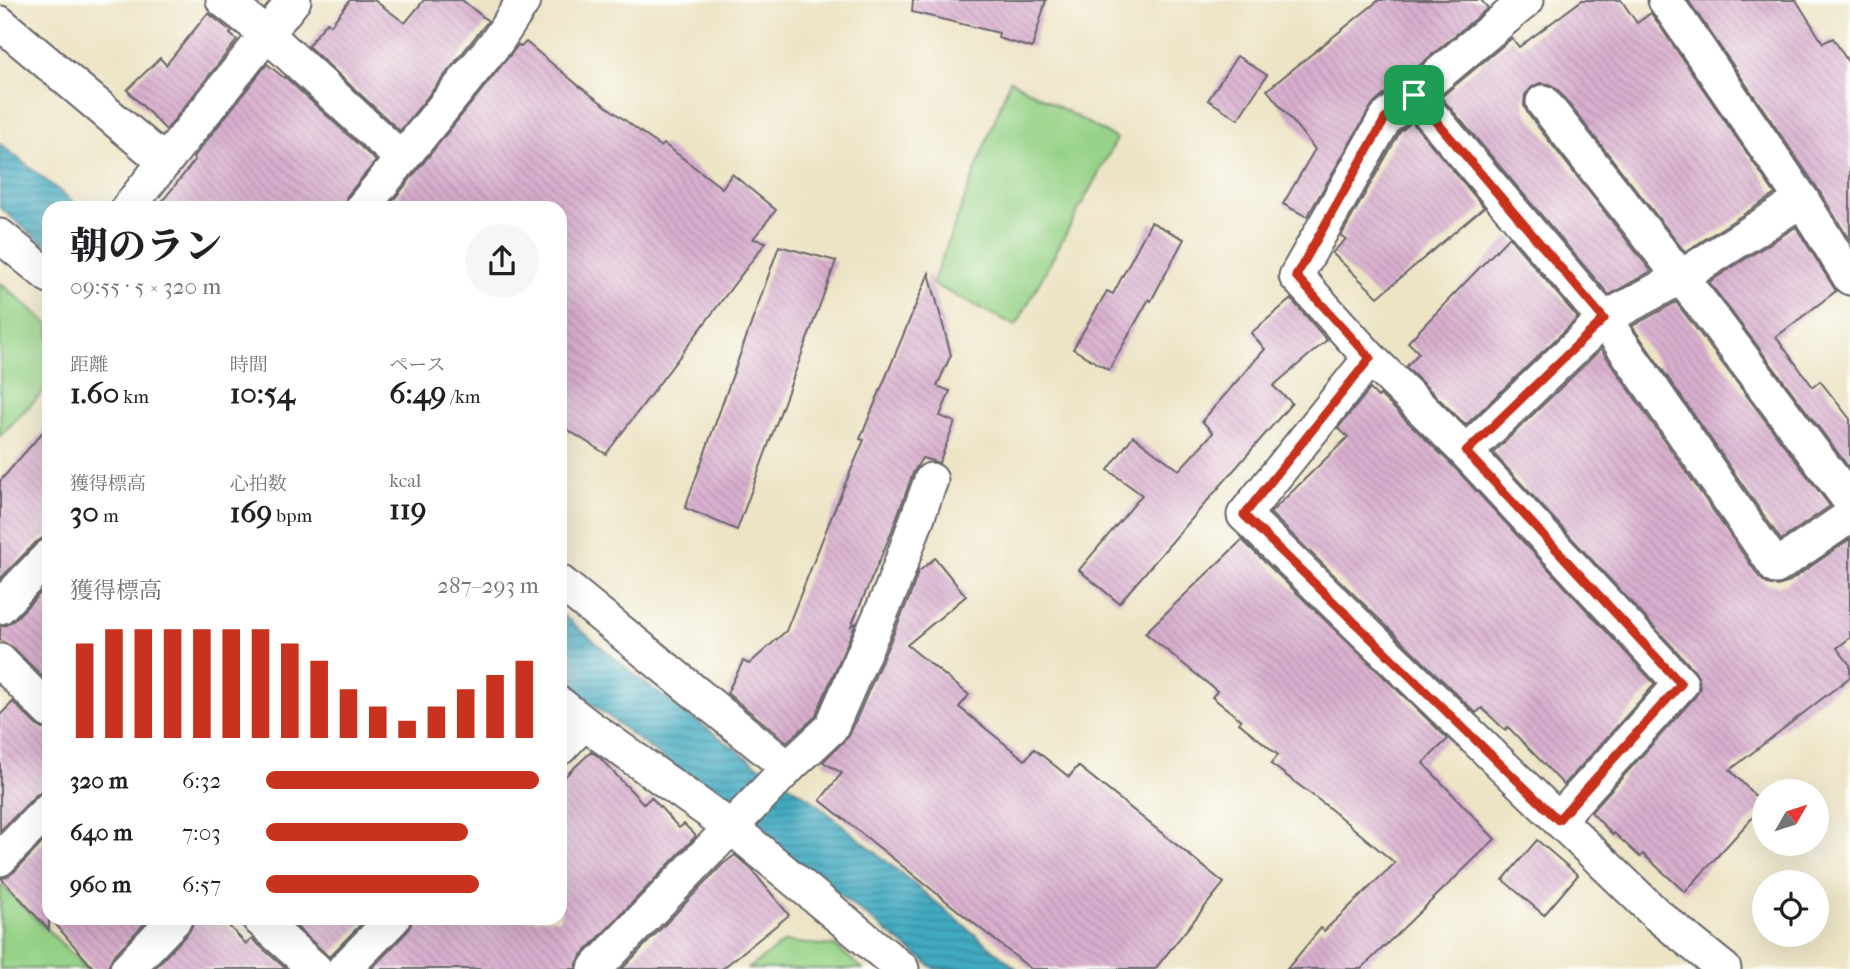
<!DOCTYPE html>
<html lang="ja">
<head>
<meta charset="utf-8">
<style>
	:root { --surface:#fff; --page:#f6f6f6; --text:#202124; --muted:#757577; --accent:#c8321e }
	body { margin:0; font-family:"IM FELL French Canon","Noto Serif JP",serif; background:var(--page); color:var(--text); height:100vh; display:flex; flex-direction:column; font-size:26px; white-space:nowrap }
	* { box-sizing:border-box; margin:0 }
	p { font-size:23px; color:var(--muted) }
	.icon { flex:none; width:38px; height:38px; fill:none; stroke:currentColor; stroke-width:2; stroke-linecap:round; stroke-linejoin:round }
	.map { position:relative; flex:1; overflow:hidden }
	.drawer { position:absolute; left:42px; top:201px; width:525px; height:724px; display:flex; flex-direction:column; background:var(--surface); border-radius:21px; box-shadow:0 7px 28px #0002 }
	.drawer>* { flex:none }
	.needle { width:46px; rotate:51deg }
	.tools { position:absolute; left:1752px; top:779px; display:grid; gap:14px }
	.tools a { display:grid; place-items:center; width:77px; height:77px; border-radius:50%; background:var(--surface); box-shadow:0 7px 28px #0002; font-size:35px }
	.pin { position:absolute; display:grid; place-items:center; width:60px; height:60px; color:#fff; margin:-30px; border-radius:14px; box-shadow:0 4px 10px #0006 }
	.round { display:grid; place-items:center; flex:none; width:74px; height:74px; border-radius:37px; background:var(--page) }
	.headline { display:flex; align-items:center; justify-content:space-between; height:119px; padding:0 28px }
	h1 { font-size:38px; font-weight:800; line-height:52px }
	.metrics { display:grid; grid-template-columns:repeat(3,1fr); gap:10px; height:119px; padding:7px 28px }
	.metrics div { display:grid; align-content:center }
	.metrics b { font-size:30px; font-weight:800 }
	.metrics small { font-size:19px; font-weight:400 }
	.metrics p { font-size:19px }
	.chart { height:196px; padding:14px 28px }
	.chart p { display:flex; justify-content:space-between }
	.chart svg { width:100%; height:126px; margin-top:7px; stroke:var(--accent); stroke-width:6 }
	ul { padding:0 28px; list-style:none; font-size:23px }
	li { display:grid; grid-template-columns:112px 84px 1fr; align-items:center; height:52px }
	li i { height:18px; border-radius:9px; background:var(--accent) }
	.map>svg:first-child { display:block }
	.park { fill:#96d287; stroke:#5c7a61; stroke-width:2 }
	.water { fill:url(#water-rules); stroke:#32667e; stroke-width:2 }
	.building { fill:url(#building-back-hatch) }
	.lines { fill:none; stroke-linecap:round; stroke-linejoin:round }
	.street-casing { stroke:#69666b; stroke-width:37 }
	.street { stroke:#fff; stroke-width:33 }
	.route-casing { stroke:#fff; stroke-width:14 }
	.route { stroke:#c8321e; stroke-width:9 }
</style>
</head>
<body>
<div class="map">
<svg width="1850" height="969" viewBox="0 0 1850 969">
	<defs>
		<pattern id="water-rules" width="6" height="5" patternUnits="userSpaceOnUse" patternTransform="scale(1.75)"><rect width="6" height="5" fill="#42aac1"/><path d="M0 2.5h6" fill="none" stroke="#378a9e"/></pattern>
		<pattern id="building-back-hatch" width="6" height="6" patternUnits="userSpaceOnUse" patternTransform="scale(1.75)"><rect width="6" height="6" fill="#d8afce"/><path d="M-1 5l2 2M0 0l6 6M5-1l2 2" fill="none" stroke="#b996b2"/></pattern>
	</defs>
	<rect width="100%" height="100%" fill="#fdfcf7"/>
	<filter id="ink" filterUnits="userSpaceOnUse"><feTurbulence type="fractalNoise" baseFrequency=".0143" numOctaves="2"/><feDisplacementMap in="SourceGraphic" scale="14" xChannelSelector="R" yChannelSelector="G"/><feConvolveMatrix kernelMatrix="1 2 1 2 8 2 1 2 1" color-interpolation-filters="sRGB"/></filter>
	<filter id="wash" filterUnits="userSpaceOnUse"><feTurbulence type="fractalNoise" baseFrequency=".00686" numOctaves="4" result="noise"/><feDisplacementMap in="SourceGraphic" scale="28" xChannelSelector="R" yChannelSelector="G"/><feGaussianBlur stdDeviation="1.57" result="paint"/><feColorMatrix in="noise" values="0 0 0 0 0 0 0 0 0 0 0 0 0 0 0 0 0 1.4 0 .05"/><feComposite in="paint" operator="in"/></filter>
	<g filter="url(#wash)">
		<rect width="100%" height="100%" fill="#ede4c5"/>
		<g class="park">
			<path d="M 1010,80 L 1117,139 L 1016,326 L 932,284 Z"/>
			<path d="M 0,283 L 49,324 L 49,386 L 0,436 Z"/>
			<path d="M 0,884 L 88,969 L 0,969 Z"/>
			<path d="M 784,942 L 835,946 L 863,969 L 748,969 Z"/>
		</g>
		<g class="water">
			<path d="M 0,144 L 81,208 L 49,208 L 49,248 L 0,208 Z"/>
			<path d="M 560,613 L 645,683 L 753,762 L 811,799 L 1017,969 L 935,969 L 560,679 Z"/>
		</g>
		<g id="blocks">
			<g class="building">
				<path d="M 350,0 L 374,0 L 405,23 L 424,0 L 462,0 L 488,21 L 400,131 L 308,46 L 327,22 L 331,25 Z"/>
				<path d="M 913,0 L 1046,0 L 1032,48 L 998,38 L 999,33 L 912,12 Z"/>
				<path d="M 1379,0 L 1481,0 L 1488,8 L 1372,105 L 1307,217 L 1283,204 L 1315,149 L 1267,90 Z"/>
				<path d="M 1582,0 L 1621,0 L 1637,23 L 1651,13 L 1775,194 L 1685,252 L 1558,90 L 1550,84 L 1540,83 L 1532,87 L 1525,95 L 1524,105 L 1528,114 L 1651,271 L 1609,295 L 1441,97 L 1512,38 L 1519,47 Z"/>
				<path d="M 1688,0 L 1796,0 L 1823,43 L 1833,38 L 1850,65 L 1850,241 L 1818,189 Z"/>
				<path d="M 208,13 L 232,32 L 230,34 L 237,40 L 166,130 L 127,90 L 160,58 L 166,65 Z"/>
				<path d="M 526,42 L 579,86 L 661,147 L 664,144 L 722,188 L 732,174 L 776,210 L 753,239 L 766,242 L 606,454 L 560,425 L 560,208 L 387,208 L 518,45 L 521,47 Z"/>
				<path d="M 1237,56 L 1267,75 L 1238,119 L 1208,100 Z"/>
				<path d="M 267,64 L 284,78 L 285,77 L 376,161 L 347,196 L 343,208 L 157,208 L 195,160 L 193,158 Z"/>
				<path d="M 1412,122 L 1484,207 L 1378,297 L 1332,253 L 1346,239 L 1341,236 L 1400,132 Z"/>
				<path d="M 1151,222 L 1184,239 L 1151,301 L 1149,299 L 1109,370 L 1073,349 L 1107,291 L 1113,294 Z"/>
				<path d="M 1796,227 L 1836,291 L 1776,337 L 1813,387 L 1820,381 L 1850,419 L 1850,469 L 1709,282 Z"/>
				<path d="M 1509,237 L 1578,318 L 1466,425 L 1406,367 L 1419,353 L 1408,342 Z"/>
				<path d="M 779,246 L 836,261 L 737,530 L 685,508 Z"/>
				<path d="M 929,273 L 951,355 L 937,386 L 950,391 L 940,416 L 955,422 L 939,463 L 922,458 L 913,473 L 890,536 L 851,626 L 856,623 L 815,717 L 787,742 L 727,693 L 743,661 L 749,664 L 786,631 L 835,508 L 864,440 L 860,439 Z"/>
				<path d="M 1291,299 L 1327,340 L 1273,386 L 1292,403 L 1119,603 L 1079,570 L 1142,495 L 1108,470 L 1133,436 L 1179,470 L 1213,433 L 1202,421 L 1265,349 L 1251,333 Z"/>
				<path d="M 1676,302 L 1830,506 L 1781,540 L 1632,326 Z"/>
				<path d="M 1601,349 L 1760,578 L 1767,584 L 1777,586 L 1787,583 L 1850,539 L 1850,638 L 1837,648 L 1850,665 L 1850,677 L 1730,770 L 1764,805 L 1685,892 L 1643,854 L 1640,857 L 1614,833 L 1613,835 L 1591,812 L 1695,697 L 1700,688 L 1699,679 L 1695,671 L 1493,453 Z"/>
				<path d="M 1370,389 L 1378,397 L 1380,395 L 1452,465 L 1655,684 L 1564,785 L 1508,727 L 1505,730 L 1482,708 L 1476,713 L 1270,513 L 1348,437 L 1338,428 Z"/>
				<path d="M 49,425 L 49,537 L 43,538 L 35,543 L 0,579 L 0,481 Z"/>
				<path d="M 1242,540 L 1448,739 L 1423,763 L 1495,839 L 1361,969 L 1287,969 L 1321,928 L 1324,931 L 1395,863 L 1328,807 L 1271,764 L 1278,755 L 1239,723 L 1241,720 L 1212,697 L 1217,691 L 1145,633 Z"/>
				<path d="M 935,558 L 966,596 L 907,645 L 969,695 L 959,707 L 1025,760 L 1034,749 L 1069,777 L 1078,766 L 1224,883 L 1155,969 L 1031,969 L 820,800 L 842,773 L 823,762 L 849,736 L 910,596 L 918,572 Z"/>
				<path d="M 49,584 L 49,683 L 14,648 L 0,640 L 0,626 L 6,625 L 14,620 Z"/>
				<path d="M 13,702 L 36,725 L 43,729 L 49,730 L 49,790 L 43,791 L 35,796 L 0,831 L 0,715 Z"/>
				<path d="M 591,752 L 598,756 L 644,804 L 651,797 L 679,828 L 684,824 L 696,836 L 581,956 L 577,964 L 576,969 L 371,969 L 407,932 L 411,924 L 412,919 L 560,919 L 560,781 Z"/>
				<path d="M 49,836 L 49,930 L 1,878 L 6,877 L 14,872 Z"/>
				<path d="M 1537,840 L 1578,875 L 1544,915 L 1503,880 Z"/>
				<path d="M 735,855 L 752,870 L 789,915 L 722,969 L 622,969 L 723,864 Z"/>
				<path d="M 51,919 L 141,919 L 145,923 L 113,956 L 109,964 L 108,969 L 94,969 Z"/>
				<path d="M 195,919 L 222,919 L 246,944 L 252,939 L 286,969 L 154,969 L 189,932 Z"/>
				<path d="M 288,919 L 366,919 L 329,957 Z"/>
			</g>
		</g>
	</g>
	<g filter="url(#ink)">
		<use href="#blocks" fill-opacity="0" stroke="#69666b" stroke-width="2"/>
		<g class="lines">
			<defs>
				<g id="street">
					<path d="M 223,0 L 267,34 L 402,159"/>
					<path d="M 1527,0 L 1385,119 L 1296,276 L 1370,358 L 1244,515 L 1656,914 L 1724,969"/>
					<path d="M 1665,0 L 1802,200 L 1850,278"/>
					<path d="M 0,23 L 165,162"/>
					<path d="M 1414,95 L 1604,319 L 1776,567 L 1850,516"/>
					<path d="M 1543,102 L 1708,312 L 1850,501"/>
					<path d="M 128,208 L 294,0"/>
					<path d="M 362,208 L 498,40 L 524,0"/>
					<path d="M 0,236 L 49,276"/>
					<path d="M 1370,358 L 1466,452 L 1681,684 L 1558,820"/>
					<path d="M 1466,452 L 1604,319 L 1681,277 L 1802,200"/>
					<path d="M 560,582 L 788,768"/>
					<path d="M 0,607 L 49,556"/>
					<path d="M 0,661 L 49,711"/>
					<path d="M 560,704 L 584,723 L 732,828 L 902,969"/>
					<path d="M 560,748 L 584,723"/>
					<path d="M 0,859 L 49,809"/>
					<path d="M 259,919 L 315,969"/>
					<path d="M 127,969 L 175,919"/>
					<path d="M 344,969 L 393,919"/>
					<path d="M 595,969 L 788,768 L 831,728 L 892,588 L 931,480"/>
				</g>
			</defs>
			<use href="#street" class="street-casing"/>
			<use href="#street" class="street"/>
		</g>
	</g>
	<g class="lines" filter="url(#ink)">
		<defs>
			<path id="route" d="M 1414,95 L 1604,319 L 1466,452 L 1681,684 L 1558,820 L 1244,515 L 1370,358 L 1296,276 L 1385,119 Z"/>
		</defs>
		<use href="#route" class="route-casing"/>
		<use href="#route" class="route"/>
	</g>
</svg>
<div class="tools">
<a><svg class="needle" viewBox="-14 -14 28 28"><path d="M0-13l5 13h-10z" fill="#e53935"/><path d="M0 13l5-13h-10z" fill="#757577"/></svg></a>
<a><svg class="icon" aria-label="locate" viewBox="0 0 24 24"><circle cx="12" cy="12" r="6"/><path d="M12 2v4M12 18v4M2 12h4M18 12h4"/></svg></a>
</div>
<div class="pin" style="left:1414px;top:95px;background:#1e9e55"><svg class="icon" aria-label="arrive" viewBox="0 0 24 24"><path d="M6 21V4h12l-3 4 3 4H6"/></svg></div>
<section class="drawer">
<div class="headline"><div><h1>朝のラン</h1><p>09:55 · 5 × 320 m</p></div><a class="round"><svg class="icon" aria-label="share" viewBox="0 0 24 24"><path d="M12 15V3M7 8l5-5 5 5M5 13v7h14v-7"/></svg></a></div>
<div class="metrics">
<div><p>距離</p><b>1.60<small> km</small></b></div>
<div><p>時間</p><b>10:54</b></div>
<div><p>ペース</p><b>6:49<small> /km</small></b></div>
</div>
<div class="metrics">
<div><p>獲得標高</p><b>30<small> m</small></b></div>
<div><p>心拍数</p><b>169<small> bpm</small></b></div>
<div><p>kcal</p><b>119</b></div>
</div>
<div class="chart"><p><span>獲得標高</span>287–293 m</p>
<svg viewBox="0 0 160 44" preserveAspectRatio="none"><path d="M5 44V11M15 44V6M25 44V6M35 44V6M45 44V6M55 44V6M65 44V6M75 44V11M85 44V17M95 44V27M105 44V33M115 44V38M125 44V33M135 44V27M145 44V22M155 44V17"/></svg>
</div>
<ul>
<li><b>320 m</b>6:32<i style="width:100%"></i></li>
<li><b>640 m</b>7:03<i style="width:74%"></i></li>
<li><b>960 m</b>6:57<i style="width:78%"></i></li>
</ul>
</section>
</div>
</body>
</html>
